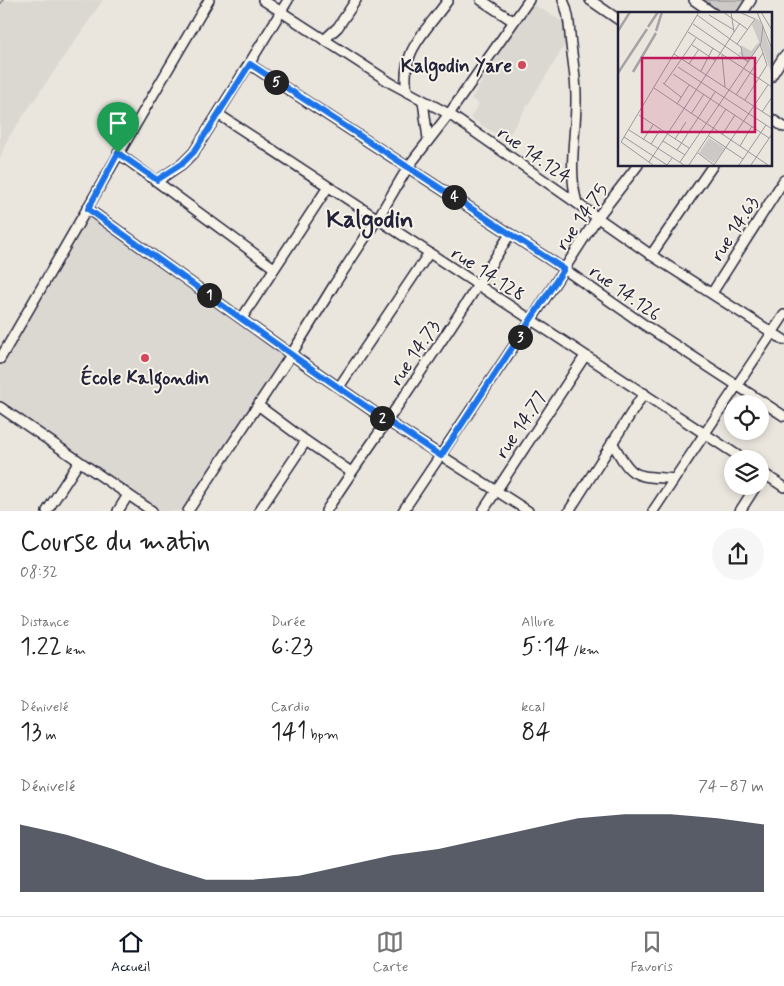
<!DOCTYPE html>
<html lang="fr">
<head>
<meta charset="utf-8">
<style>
	:root { --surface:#fff; --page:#f6f6f6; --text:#222; --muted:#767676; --line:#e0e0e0; --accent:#111827 }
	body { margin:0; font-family:Mynerve,sans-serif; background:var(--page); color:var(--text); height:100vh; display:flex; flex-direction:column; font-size:19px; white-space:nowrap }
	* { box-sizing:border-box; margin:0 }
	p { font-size:16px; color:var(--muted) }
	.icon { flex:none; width:28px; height:28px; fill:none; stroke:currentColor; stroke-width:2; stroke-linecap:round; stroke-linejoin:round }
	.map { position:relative; height:511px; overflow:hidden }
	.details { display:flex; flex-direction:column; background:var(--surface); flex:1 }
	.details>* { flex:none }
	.buttons { position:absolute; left:724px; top:395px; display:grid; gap:10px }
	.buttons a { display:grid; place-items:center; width:45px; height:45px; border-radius:50%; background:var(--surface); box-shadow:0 2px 8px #0003; font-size:25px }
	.pin { position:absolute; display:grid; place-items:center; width:42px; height:42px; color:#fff; margin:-51px -21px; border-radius:50% 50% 50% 0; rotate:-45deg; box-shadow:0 0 5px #0007 }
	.pin .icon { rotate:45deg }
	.km { position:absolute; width:25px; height:25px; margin:-12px; border-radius:50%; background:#222; color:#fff; font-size:14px; line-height:25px; text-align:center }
	.round { display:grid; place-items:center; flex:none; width:52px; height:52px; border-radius:26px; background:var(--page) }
	.headline { display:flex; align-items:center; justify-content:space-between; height:85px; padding:0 20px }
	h1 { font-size:28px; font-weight:600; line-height:38px }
	.stats { display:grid; grid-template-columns:repeat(3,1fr); gap:8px; height:85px; padding:5px 20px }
	.stats div { display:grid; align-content:center }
	.stats b { font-size:25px; font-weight:600 }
	.stats small { font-size:14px; font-weight:400 }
	.stats p { font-size:14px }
	.chart { height:140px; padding:10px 20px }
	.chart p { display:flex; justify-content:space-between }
	.chart svg { width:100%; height:90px; margin-top:5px; fill:var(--accent); opacity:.7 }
	.dock { display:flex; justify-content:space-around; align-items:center; height:70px; border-top:1px solid var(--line); background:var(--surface); font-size:14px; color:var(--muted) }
	.dock a { display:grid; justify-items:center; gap:2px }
	.dock .selected { color:var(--accent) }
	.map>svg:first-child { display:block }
	.built { fill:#dbd8d2 }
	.green { fill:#cdc9c6; stroke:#787680 }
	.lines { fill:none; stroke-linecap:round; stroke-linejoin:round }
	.stream { stroke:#716f7b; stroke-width:2 }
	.street-casing { stroke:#22223b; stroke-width:12 }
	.street { stroke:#f7f3e8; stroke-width:9 }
	.route-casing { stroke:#fff; stroke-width:10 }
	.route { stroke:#1a73e8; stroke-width:6 }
	.poi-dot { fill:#d1495b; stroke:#f7f3e8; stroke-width:2 }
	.labels { text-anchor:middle; stroke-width:4; stroke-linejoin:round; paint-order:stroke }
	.poi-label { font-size:19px; font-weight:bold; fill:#22223b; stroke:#f7f3e8; text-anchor:end }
	.street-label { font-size:19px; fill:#22223b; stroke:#f7f3e8 }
	.district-label { font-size:24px; font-weight:bold; fill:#22223b; stroke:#f7f3e8 }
	.inset-river { fill:none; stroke:#a6a3a6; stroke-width:2.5 }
	.inset-road { fill:none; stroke:#9a989d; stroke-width:1 }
	.view { fill:#c2185b; fill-opacity:0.15; stroke:#c2185b; stroke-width:2.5 }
	.inset-edge { fill:none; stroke:#22223b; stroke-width:2.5 }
</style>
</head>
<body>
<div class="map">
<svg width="784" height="511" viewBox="0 0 784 511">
	<rect width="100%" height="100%" fill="#eae6de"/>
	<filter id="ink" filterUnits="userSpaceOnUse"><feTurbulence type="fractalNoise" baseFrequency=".02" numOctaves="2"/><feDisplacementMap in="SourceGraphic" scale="10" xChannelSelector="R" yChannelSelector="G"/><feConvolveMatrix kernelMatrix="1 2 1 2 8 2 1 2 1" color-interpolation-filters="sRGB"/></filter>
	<g filter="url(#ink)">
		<g class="built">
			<path d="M 0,0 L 103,0 L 9,137 L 4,147 L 0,159 Z"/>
			<path d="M 531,3 L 575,29 L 506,140 L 470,118 L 479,104 L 471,99 Z"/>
			<path d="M 88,210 L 290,354 L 186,511 L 153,511 L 0,406 L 0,362 Z"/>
		</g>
		<path class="green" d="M 695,0 L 751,0 L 742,14 L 716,14 Z"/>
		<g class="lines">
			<path class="stream" d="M 0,4 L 3,0"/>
			<defs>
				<g id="street">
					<path d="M 263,0 L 391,83 L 449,114 L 651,255 L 784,340"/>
					<path d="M 481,0 L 513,21"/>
					<path d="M 563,0 C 570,14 569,30 571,45 C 573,62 576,79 576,95 C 577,132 567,167 577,203"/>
					<path d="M 590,0 L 619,20"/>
					<path d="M 694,0 L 714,14"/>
					<path d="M 742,14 L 751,0"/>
					<path d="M 324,40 L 338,27 L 356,0"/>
					<path d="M 249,64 L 564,269 L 646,326 L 784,416"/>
					<path d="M 770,78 L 784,56"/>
					<path d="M 407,92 C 400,50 426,32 448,0"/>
					<path d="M 423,101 L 428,139"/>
					<path d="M 218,114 L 743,459"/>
					<path d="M 770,118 L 784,127"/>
					<path d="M 118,153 L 274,268"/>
					<path d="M 157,181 L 182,164 L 194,152 L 249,64 L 288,0"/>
					<path d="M 88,209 L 289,353 L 387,421 L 528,511"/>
					<path d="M 651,255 L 713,165"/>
					<path d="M 712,293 L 784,180"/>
					<path d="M 242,318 L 328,187"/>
					<path d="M 0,359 C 70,239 138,119 209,0"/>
					<path d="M 339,387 L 429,253"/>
					<path d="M 259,406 L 306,441 L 351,472"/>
					<path d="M 0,407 L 152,511"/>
					<path d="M 612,442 C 633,480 633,475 674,479"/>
					<path d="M 760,471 L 784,487"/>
					<path d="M 47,511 L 79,462"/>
					<path d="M 118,511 L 128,495"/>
					<path d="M 188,511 L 291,355 L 334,285 L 378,218 L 408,167 L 449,114 L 529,0"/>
					<path d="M 259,511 L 306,441"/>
					<path d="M 326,511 C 346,480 367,450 388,420 C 430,359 471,297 510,234"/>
					<path d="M 403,511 L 532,319 L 597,218 L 638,165"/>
					<path d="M 483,511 L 585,356"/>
					<path d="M 569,511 L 644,393"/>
					<path d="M 653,511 L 784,315"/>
					<path d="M 740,511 L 756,486"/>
				</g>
			</defs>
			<use href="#street" class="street-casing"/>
			<use href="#street" class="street"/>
		</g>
	</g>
	<g class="lines" filter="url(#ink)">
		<defs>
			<path id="route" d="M 250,64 L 564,269 L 441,456 C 320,378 205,292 88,209 L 118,153 L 157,180 L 182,164 L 194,152 Z"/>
		</defs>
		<use href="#route" class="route-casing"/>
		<use href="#route" class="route"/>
	</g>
	<g class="poi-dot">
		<circle cx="522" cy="65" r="5"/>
		<circle cx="145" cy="358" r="5"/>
	</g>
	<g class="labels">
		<g class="poi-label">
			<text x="512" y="72">Kalgodin Yare</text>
			<text x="145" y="384" text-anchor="middle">École Kalgondin</text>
		</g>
		<g class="street-label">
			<text transform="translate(535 154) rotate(35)" y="7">rue 14.124</text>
			<text transform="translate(581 216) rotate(-55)" y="7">rue 14.75</text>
			<text transform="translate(734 228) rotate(-57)" y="7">rue 14.63</text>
			<text transform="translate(489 273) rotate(33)" y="7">rue 14.128</text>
			<text transform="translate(626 292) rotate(35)" y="7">rue 14.126</text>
			<text transform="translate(414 352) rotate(-56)" y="7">rue 14.73</text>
			<text transform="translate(520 424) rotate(-56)" y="7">rue 14.77</text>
		</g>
		<g class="district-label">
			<text x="370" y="227">Kalgodin</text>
		</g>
	</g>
	<g transform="translate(618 12)">
		<rect width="154" height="154" fill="#eae6de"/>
		<path d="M 138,6 L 142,9 L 154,41 L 154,63 L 143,32 L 130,50 L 120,41 L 124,40 L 123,33 L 133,39 L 141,30 L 134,13 ZM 91,126 L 107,136 L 96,151 L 81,141 Z" fill="#cdc9c6"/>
		<path class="inset-river" d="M 30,15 L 40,0M 0,19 L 12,0M 38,19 L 44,0M 15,60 L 38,21M 0,61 L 29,17"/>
		<path class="inset-road" d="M 105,0 L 129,17M 113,0 L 116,20M 139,0 L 154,37M 143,0 L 154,18M 79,3 L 123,35 L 125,46M 91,3 L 116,18M 75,12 L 130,50M 70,20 L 154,75M 119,32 L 137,7 L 121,0M 74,33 L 98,49M 56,42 L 154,106M 104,43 L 107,75M 71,52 L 81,37M 60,55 L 154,117M 83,59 L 95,36M 55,62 L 151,126M 45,71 L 63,85M 46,72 L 78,26M 36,76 L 150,153M 118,83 L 145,41M 127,88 L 149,53 L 142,32M 59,92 L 71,73M 144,100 L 154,85M 73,102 L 86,82M 21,103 L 71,136M 11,118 L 66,153M 104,123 L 117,103M 91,124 L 125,147M 6,125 L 49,153 L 54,146M 57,127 L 68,110M 25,128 L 35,113M 45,129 L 67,143M 33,132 L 42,118M 122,134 L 134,114M 59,138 L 97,80M 80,141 L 96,153 L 150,73M 31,150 L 122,11M 62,150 L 143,31 L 145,14M 35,153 L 3,130 L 81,0M 71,153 L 108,97M 121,153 L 148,113M 133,153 L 154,122"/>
		<path class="view" d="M 24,46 L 137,46 L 137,120 L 24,120 Z"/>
		<rect width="154" height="154" class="inset-edge"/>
	</g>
</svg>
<div class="buttons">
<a><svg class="icon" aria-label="locate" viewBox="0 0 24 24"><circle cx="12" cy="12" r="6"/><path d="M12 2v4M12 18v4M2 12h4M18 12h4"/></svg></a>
<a><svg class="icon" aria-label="layers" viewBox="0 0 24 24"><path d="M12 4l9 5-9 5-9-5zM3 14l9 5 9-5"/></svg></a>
</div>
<div class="pin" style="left:118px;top:153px;background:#1e9e55"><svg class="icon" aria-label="arrive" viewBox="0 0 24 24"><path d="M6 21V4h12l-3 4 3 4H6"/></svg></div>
<b class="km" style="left:209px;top:295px">1</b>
<b class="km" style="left:382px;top:418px">2</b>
<b class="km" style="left:520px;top:337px">3</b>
<b class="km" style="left:454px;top:197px">4</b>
<b class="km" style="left:276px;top:82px">5</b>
</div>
<section class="details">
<div class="headline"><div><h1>Course du matin</h1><p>08:32</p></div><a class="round"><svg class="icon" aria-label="share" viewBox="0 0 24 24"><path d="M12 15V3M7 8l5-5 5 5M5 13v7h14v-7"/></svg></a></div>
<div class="stats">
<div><p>Distance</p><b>1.22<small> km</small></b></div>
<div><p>Durée</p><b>6:23</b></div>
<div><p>Allure</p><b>5:14<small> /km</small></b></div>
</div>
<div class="stats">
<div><p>Dénivelé</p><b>13<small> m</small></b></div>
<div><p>Cardio</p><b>141<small> bpm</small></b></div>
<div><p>kcal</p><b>84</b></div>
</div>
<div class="chart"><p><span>Dénivelé</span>74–87 m</p>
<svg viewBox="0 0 160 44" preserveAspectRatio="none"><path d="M0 44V11L10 16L20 23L30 31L40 38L50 38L60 36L70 31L80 26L90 23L100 18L110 13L120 8L130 6L140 6L150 8L160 11V44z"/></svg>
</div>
</section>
<nav class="dock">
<a class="selected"><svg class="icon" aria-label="home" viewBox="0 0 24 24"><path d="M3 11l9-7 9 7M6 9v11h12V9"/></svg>Accueil</a>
<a><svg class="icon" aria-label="map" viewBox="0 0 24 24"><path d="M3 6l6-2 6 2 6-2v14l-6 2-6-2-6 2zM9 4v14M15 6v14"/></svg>Carte</a>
<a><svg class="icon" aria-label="saved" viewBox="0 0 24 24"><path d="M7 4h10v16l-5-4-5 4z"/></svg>Favoris</a>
</nav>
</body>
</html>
